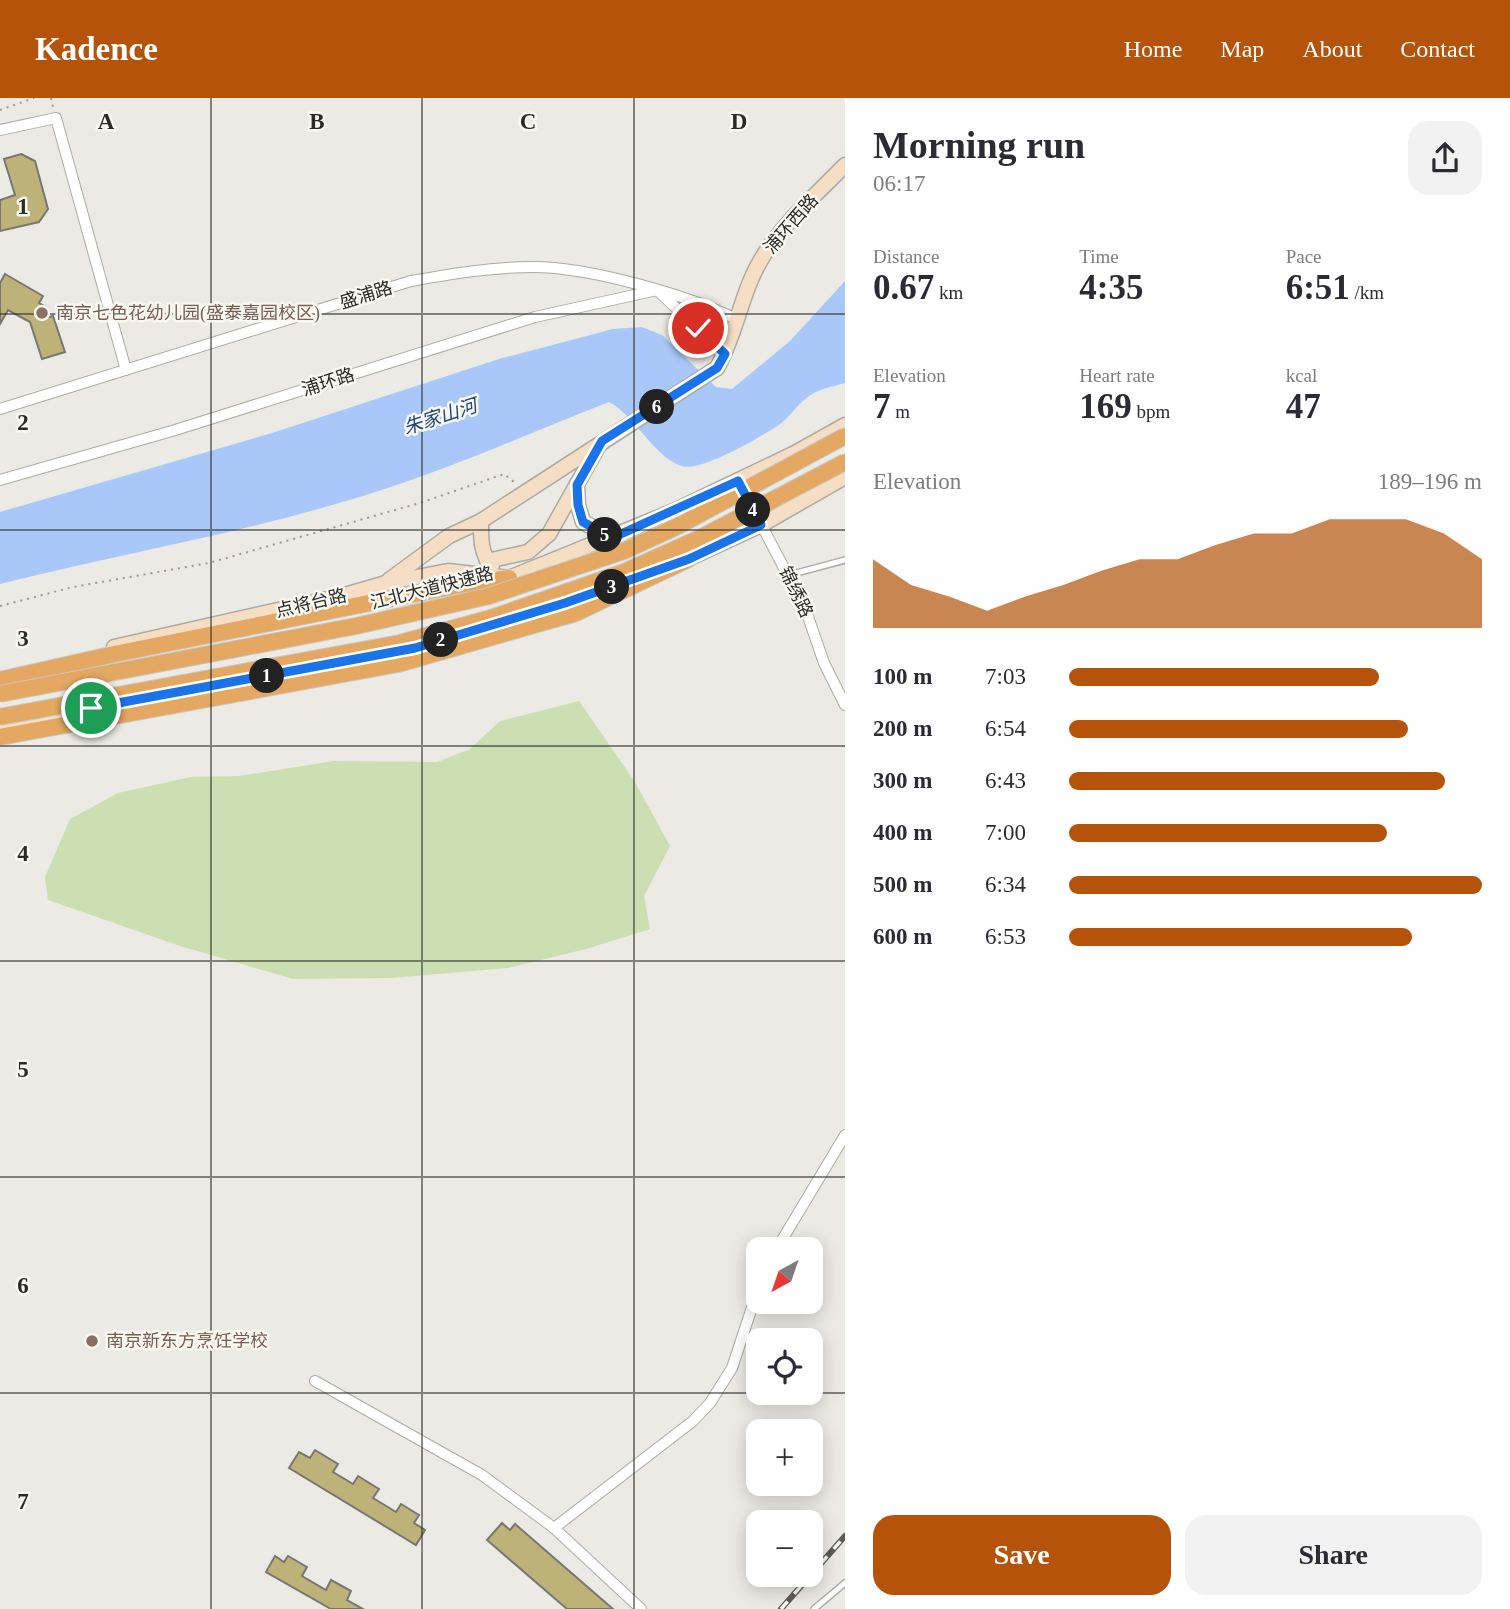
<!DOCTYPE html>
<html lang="en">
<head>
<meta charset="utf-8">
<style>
	:root { --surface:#fff; --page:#f2f2f3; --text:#2b2b33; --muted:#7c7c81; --accent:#b45309 }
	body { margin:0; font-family:"Times New Roman","Noto Sans SC",serif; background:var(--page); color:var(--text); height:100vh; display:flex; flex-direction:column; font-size:26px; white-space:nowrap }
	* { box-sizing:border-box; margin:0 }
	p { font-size:23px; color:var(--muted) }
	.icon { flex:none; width:38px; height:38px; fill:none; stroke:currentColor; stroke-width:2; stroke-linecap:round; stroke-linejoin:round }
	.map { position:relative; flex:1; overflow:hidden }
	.details { display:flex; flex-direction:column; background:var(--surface); width:665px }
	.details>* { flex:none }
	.needle { width:46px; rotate:220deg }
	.fabs { position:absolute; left:746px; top:1139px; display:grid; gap:14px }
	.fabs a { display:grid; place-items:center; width:77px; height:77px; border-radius:14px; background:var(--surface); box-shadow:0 4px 18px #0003; font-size:35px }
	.pin { position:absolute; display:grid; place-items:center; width:60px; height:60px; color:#fff; margin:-30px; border:4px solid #fff; border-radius:50%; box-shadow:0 2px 7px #0007 }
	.km { position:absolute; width:35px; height:35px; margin:-18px; border-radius:50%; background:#222; color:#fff; font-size:19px; line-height:35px; text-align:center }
	.round { display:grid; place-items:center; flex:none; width:74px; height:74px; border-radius:21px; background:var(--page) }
	.summary { display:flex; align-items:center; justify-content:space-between; height:119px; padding:0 28px }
	h1 { font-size:38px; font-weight:700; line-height:52px }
	.metrics { display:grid; grid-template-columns:repeat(3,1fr); gap:10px; height:119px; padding:7px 28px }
	.metrics div { display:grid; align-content:center }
	.metrics b { font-size:35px; font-weight:700 }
	.metrics small { font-size:19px; font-weight:400 }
	.metrics p { font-size:19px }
	.chart { height:196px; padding:14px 28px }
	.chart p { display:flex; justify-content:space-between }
	.chart svg { width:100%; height:126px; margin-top:7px; fill:var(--accent); opacity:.7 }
	.action { display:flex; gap:14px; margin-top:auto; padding:14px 28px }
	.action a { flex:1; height:80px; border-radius:21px; background:var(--accent); color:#fff; font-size:28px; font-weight:700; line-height:80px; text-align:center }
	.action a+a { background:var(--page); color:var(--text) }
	ul { padding:0 28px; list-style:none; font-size:23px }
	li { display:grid; grid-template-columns:112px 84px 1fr; align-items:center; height:52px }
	li i { height:18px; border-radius:9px; background:var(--accent) }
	header { display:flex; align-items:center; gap:42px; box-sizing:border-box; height:98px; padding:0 35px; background:var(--accent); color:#fff }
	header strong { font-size:33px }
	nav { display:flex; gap:38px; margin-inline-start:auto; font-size:24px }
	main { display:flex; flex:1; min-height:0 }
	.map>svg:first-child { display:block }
	.green { fill:#ccdfb2 }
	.water { fill:#a9c8f9 }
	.building { fill:#bdb379; stroke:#787771; stroke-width:2 }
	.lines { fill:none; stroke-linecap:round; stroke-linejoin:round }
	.service-casing { stroke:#acaba6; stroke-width:8 }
	.minor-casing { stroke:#acaba6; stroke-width:12 }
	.secondary-casing { stroke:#acaba6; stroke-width:17 }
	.trunk-casing { stroke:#c8c8c7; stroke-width:18 }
	.path { stroke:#9a9a95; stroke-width:2; stroke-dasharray:2 5; stroke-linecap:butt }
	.service { stroke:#fff; stroke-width:5 }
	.minor { stroke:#fff; stroke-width:10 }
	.secondary { stroke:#f5dec4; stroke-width:14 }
	.trunk { stroke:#e4a862; stroke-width:16 }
	.rail-casing { stroke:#5c5c58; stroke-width:6 }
	.rail { stroke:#f9f8f1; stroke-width:3.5; stroke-dasharray:10; stroke-linecap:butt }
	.trunk-bridge-casing { stroke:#c8c8c7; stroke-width:18; stroke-linecap:butt }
	.trunk-bridge { stroke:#e4a862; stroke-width:16 }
	.route-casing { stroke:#fff; stroke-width:14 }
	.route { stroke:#1a73e8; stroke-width:9 }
	.grid { fill:none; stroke:#2a2a27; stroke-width:2; stroke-opacity:0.55 }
	.education-dot { fill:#8d6e63; stroke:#f9f8f1; stroke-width:2.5 }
	.labels { text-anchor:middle; stroke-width:5; stroke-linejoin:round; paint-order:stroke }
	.street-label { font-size:18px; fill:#2a2a27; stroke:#f9f8f1 }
	.education-label { font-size:18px; fill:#785e54; stroke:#f9f8f1; text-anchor:start }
	.water-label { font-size:19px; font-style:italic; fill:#1e427c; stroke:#f9f8f1 }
	.grid-label { font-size:23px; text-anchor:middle; font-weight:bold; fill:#2a2a27; stroke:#f9f8f1; stroke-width:5; stroke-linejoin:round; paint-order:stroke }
</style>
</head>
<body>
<header>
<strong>Kadence</strong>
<nav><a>Home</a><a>Map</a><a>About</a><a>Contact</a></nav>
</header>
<main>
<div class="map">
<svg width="845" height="1511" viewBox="0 0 845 1511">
	<rect width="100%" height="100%" fill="#ebeae4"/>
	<path class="green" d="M 579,603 L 635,684 L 670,748 L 644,798 L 650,831 L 586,851 L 508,870 L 391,880 L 293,881 L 180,848 L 48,802 L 45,779 L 70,721 L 118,695 L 191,679 L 239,678 L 334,663 L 437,664 L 470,651 L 500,623 Z"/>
	<path class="water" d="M 845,183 L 845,285 C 835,288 823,290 814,295 C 799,303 792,317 779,327 C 762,338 700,375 681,368 C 651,356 637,319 609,304 C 522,338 436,377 346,403 C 232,437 115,457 0,486 L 0,414 L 272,335 L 499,261 L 613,231 L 642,229 L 662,237 L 716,289 L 732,291 L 790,243 Z"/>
	<g class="building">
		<path d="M 21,56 L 35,63 L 48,111 L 39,124 L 0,133 L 0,102 L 15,97 L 4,61 Z"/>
		<path d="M 5,176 L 43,198 L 39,205 L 46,209 L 49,219 L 53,218 L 65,254 L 42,261 L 30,224 L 8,212 L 0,226 L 0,185 Z"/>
		<path d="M 315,1352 L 338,1366 L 333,1374 L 353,1386 L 358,1378 L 379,1391 L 373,1400 L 396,1414 L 401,1406 L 419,1417 L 414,1425 L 425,1432 L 416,1447 L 289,1370 L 299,1354 L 310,1360 Z"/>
		<path d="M 502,1425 L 510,1432 L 515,1426 L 613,1511 L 567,1511 L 487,1442 Z"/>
		<path d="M 275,1458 L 284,1464 L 288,1458 L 307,1469 L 302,1478 L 326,1492 L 331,1482 L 351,1493 L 347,1502 L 363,1511 L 331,1511 L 266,1474 Z"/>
	</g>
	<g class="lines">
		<defs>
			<g id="service">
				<path d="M 789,477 L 845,462"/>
				<path d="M 814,1511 L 845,1485"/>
			</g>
			<g id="minor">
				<path d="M 0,32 L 56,20 L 126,272"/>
				<path d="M 0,311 L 411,183 C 451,176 491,169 533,169 C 589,169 688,197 738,222"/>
				<path d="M 0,382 L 172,333 L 535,219 L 657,192 L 725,256"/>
				<path d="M 742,390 L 805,510 L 824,565 L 845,607"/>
				<path d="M 776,1152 L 845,1037"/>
				<path d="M 315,1283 L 482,1377 L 554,1430 L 641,1511"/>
				<path d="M 554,1430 L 693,1323 L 710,1305 L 732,1270 L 758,1191"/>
			</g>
			<g id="secondary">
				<path d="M 577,388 L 578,407 L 583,424 L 612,440"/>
				<path d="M 481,423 C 481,438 480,456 492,468"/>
				<path d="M 487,463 L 528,454 L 549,436 L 599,347"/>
				<path d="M 681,464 L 761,427 L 845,379"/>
				<path d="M 389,482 L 449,438 L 481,423 L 717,270 C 737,235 741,194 762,160 C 783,125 817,96 845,67"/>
				<path d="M 495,526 L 632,481"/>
				<path d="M 114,549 L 345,497 L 386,485 L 448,473 L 509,480 L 674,413 L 795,355 L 845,327"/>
				<path d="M 387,555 L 469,534"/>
				<path d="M 0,627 L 219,586"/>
			</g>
			<g id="trunk">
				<path d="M 0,582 L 119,555 L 459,487 L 509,480"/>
				<path d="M 0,639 L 398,566 L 576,515 L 689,461"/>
			</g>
		</defs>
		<use href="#service" class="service-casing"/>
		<use href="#minor" class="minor-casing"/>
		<use href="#secondary" class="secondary-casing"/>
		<use href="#trunk" class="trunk-casing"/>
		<g class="path">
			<path d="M 51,0 L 53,9"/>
			<path d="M 0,12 L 34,0"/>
			<path d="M 0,508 L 73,489 L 209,465 L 423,404 L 504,376 L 514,384"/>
		</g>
		<use href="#service" class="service"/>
		<use href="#minor" class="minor"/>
		<use href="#secondary" class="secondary"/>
		<use href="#trunk" class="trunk"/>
		<defs>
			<path id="rail" d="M 781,1511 L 845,1438"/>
		</defs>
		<use href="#rail" class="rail-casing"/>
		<use href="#rail" class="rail"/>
		<defs>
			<g id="trunk-bridge">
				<path d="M 0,596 L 356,528 L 489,498 L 624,453 L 678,428 L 845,338"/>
				<path d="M 0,619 L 400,545 L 491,520 L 624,474 L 700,440 L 845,364"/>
			</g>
		</defs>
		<use href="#trunk-bridge" class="trunk-bridge-casing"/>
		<use href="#trunk-bridge" class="trunk-bridge"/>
	</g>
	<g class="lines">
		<defs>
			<path id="route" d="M 91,610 L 415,550 L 565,505 L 689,461 L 761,427 L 738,383 L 612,440 L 583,424 L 578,407 L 577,387 L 602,343 L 717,270 L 725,256 L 698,230"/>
		</defs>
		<use href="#route" class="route-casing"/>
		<use href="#route" class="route"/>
	</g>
	<path class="grid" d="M 211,0 L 211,1511M 422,0 L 422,1511M 634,0 L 634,1511M 0,216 L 845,216M 0,432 L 845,432M 0,648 L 845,648M 0,863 L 845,863M 0,1079 L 845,1079M 0,1295 L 845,1295"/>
	<g class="education-dot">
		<circle cx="42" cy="215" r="7"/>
		<circle cx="92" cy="1243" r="7"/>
	</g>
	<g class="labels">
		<g class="street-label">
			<text transform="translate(791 126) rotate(-49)" y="6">浦环西路</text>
			<text transform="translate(366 197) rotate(-17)" y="6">盛浦路</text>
			<text transform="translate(328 284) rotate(-18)" y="6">浦环路</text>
			<text transform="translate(432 490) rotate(-14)" y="6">江北大道快速路</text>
			<text transform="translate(796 494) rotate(64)" y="6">锦绣路</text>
			<text transform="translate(311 505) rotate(-13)" y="6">点将台路</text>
		</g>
		<g class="education-label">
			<text x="56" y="221">南京七色花幼儿园(盛泰嘉园校区)</text>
			<text x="106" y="1249">南京新东方烹饪学校</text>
		</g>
		<g class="water-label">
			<text transform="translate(440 318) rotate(-18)" y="7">朱家山河</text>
		</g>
	</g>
	<g class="grid-label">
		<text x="106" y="31">A</text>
		<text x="317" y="31">B</text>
		<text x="528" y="31">C</text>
		<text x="739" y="31">D</text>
		<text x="23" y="116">1</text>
		<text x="23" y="332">2</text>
		<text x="23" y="548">3</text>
		<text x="23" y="763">4</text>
		<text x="23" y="979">5</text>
		<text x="23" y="1195">6</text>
		<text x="23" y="1411">7</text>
	</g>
</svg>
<div class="fabs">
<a><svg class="needle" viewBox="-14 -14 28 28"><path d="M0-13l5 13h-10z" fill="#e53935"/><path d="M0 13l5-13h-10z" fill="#7c7c81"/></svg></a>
<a><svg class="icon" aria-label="locate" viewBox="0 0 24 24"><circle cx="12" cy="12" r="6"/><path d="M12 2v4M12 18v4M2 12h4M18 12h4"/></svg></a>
<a>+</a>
<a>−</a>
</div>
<div class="pin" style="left:91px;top:610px;background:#1e9e55"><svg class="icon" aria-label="arrive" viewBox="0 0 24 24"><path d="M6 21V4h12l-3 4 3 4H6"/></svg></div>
<div class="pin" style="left:698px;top:230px;background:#d93025"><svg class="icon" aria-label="check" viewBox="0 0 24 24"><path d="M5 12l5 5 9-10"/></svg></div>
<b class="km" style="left:267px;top:578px">1</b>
<b class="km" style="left:441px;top:542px">2</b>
<b class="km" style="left:612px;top:489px">3</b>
<b class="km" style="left:753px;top:412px">4</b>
<b class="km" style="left:605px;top:437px">5</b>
<b class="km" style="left:657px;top:309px">6</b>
</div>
<section class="details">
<div class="summary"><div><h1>Morning run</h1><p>06:17</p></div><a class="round"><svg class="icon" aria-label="share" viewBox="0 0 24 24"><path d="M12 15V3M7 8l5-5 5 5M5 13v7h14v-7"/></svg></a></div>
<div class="metrics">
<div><p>Distance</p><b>0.67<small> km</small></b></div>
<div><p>Time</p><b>4:35</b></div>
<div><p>Pace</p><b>6:51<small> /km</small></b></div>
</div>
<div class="metrics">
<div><p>Elevation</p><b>7<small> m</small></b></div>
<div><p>Heart rate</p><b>169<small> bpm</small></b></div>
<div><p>kcal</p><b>47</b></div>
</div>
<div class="chart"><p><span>Elevation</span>189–196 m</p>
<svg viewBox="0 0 160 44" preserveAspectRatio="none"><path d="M0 44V20L10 29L20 33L30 38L40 33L50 29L60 24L70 20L80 20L90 15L100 11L110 11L120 6L130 6L140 6L150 11L160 20V44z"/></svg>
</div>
<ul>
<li><b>100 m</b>7:03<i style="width:75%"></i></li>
<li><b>200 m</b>6:54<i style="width:82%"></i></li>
<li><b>300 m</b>6:43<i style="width:91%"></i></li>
<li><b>400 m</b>7:00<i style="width:77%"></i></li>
<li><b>500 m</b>6:34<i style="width:100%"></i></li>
<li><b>600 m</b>6:53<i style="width:83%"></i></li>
</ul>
<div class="action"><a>Save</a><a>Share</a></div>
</section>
</main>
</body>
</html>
